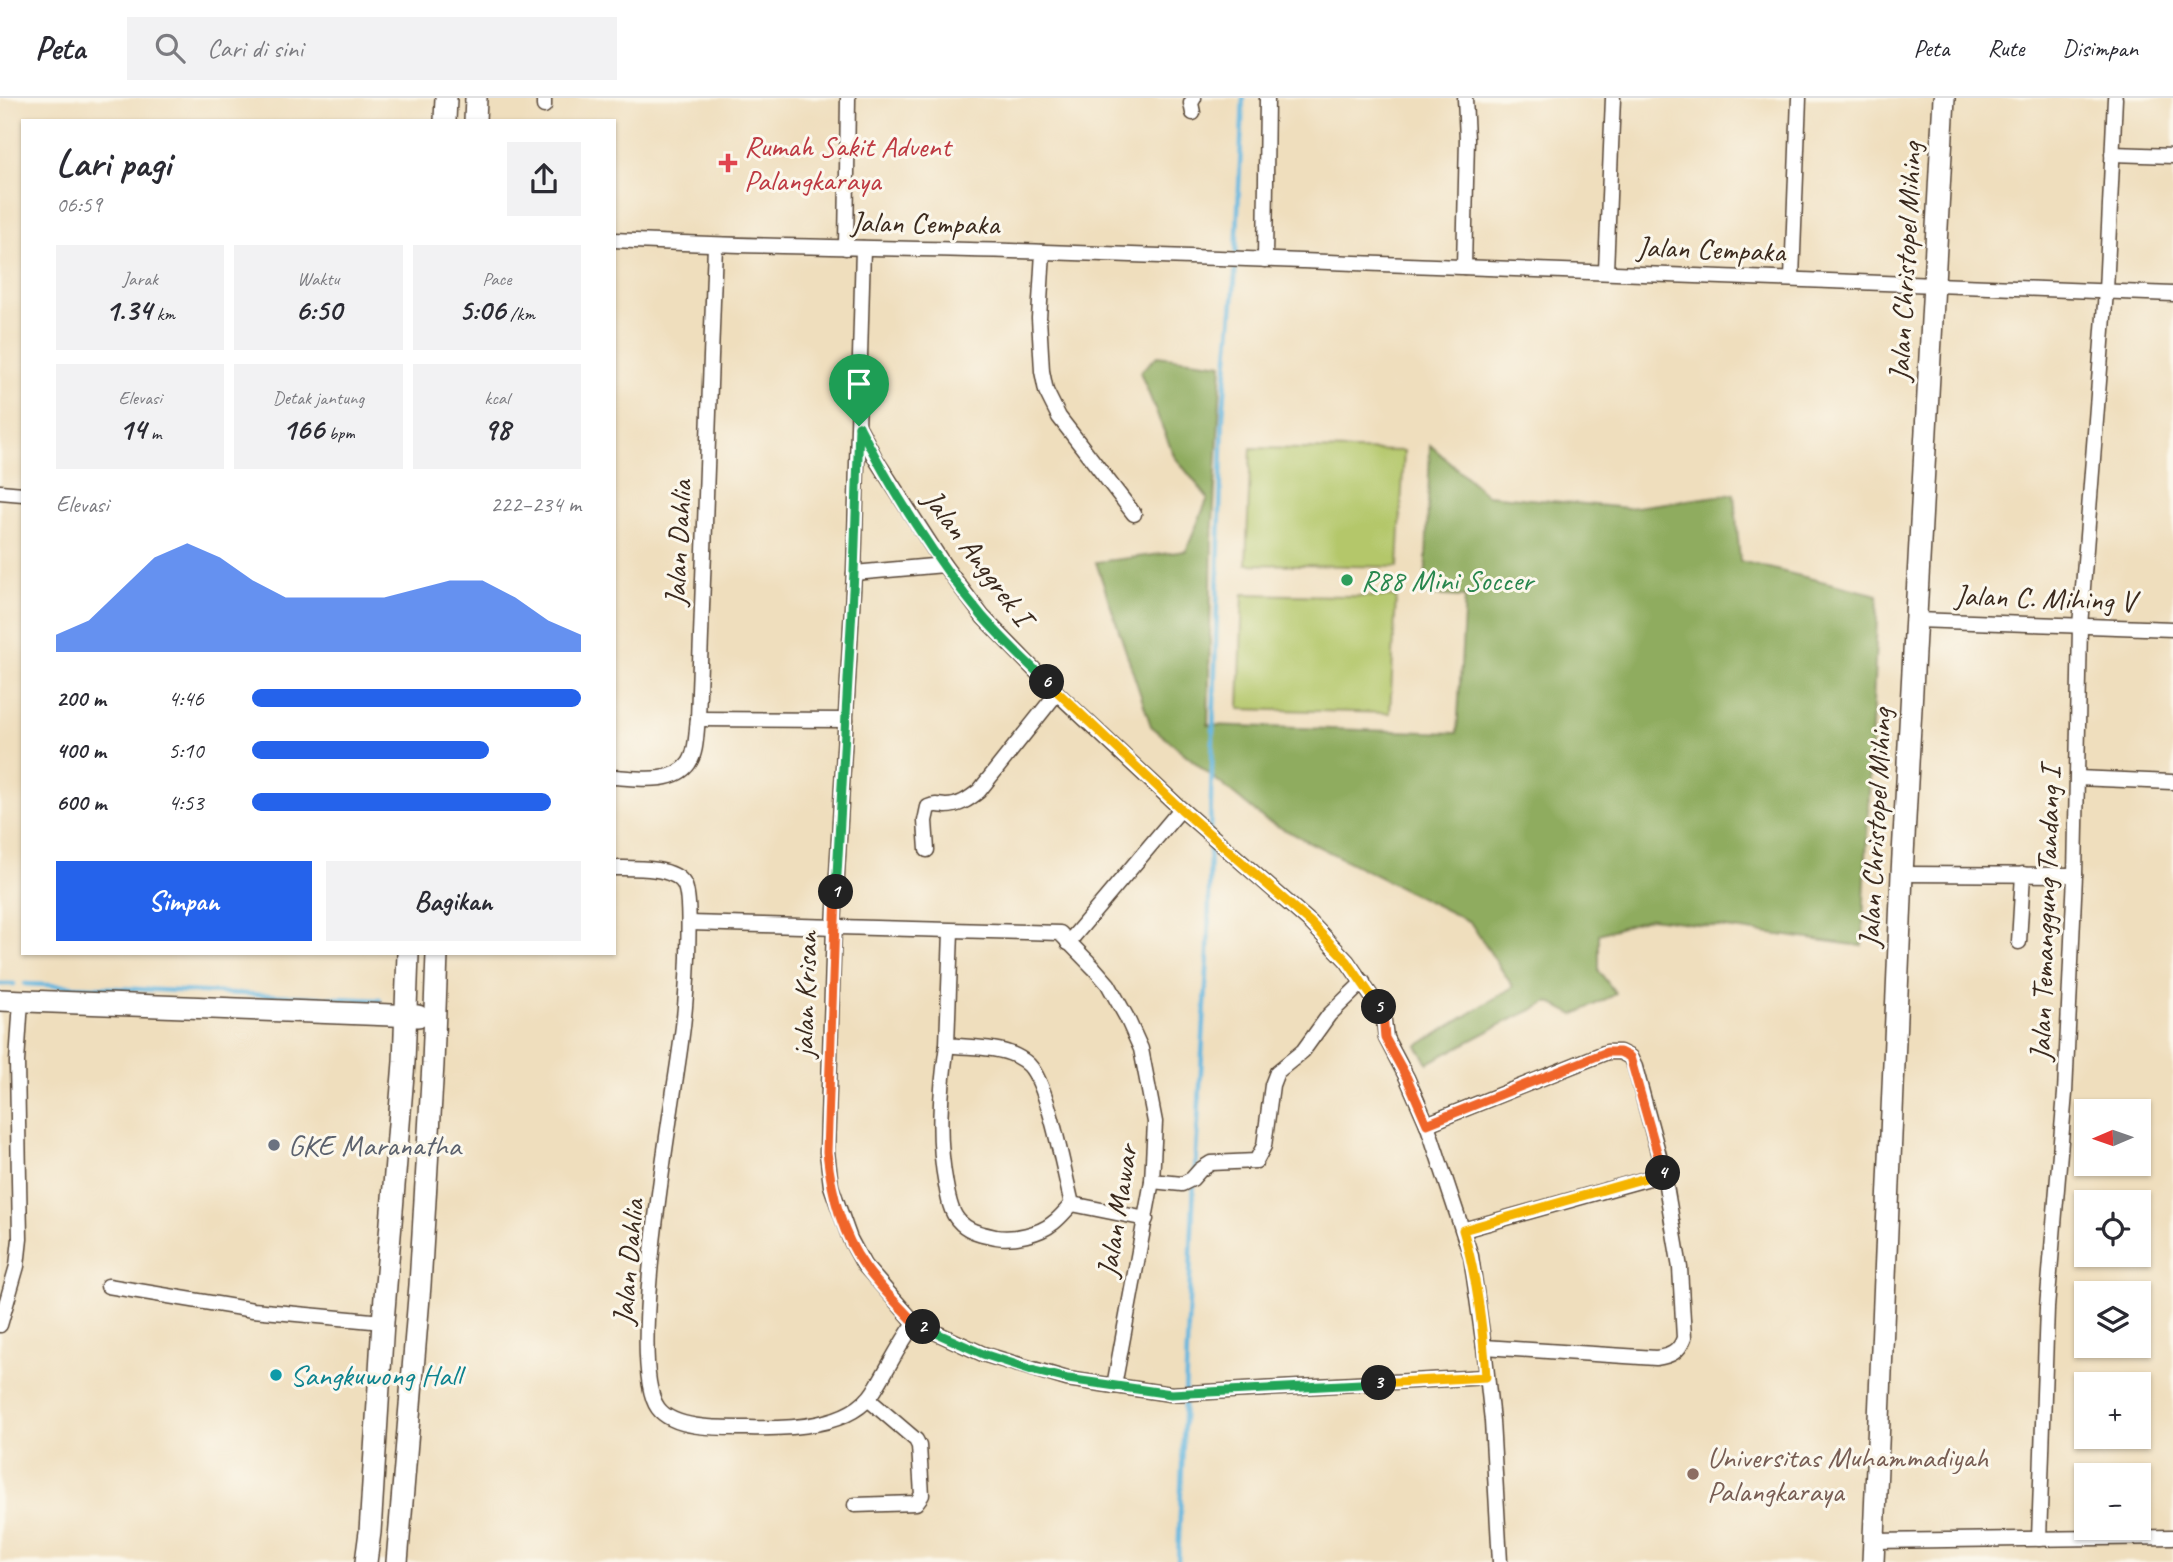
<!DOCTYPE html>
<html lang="id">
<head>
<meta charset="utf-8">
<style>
	:root { --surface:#fff; --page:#f2f2f3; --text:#2b2b33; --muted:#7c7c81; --line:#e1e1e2; --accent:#2563eb }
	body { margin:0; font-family:Caveat,sans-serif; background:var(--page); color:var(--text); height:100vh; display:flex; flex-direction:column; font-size:26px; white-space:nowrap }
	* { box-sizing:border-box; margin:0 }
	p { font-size:23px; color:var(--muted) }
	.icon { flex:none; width:38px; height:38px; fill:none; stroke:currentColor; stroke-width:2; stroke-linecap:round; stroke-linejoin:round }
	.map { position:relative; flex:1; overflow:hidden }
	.details { position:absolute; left:21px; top:21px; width:595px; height:836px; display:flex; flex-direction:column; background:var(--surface); border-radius:0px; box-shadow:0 2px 5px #0004 }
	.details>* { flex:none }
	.needle { width:46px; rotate:268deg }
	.buttons { position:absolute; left:2074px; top:1001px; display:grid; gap:14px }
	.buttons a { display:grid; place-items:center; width:77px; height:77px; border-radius:0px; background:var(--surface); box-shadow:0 2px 5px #0004; font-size:35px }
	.pin { position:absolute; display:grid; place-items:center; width:60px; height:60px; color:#fff; margin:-72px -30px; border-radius:50% 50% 50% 0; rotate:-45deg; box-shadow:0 0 7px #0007 }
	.pin .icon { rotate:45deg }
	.km { position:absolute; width:35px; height:35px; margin:-18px; border-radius:50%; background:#222; color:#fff; font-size:19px; line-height:35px; text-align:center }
	.round { display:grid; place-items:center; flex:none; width:74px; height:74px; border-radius:0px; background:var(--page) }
	.head { display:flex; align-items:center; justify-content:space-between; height:119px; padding:0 35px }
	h1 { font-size:38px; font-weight:800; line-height:52px }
	.stats { display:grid; grid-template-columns:repeat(3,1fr); gap:10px; height:119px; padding:7px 35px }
	.stats div { display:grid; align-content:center; border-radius:0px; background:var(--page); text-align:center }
	.stats b { font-size:30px; font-weight:800 }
	.stats small { font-size:19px; font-weight:400 }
	.stats p { font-size:19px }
	.chart { height:196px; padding:14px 35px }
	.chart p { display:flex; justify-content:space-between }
	.chart svg { width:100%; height:126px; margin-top:7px; fill:var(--accent); opacity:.7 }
	.primary-button { display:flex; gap:14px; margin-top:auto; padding:14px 35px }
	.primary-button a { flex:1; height:80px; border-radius:0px; background:var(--accent); color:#fff; font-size:28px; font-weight:800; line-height:80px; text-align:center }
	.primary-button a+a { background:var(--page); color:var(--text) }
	ul { padding:0 35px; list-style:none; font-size:23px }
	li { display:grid; grid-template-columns:112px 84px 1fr; align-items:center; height:52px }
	li i { height:18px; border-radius:9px; background:var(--accent) }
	header { display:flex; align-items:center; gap:42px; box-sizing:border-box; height:98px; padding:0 35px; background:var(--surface); border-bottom:2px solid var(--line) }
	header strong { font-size:33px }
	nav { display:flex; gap:38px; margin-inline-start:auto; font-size:24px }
	.search { width:490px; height:63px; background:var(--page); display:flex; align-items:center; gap:18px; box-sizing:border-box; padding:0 24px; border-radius:0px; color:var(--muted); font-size:26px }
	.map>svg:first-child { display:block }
	.green { fill:#b4c76b; stroke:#787844; stroke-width:2 }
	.forest { fill:#8fac5f; stroke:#656b3e; stroke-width:2 }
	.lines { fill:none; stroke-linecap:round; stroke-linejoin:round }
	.stream { stroke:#62b5de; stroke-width:4.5 }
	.street-casing { stroke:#564536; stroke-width:17 }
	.secondary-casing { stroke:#564536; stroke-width:24 }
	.street { stroke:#fff; stroke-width:14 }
	.secondary { stroke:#fff; stroke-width:21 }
	.split-1-casing { stroke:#fff; stroke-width:14 }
	.split-2-casing { stroke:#fff; stroke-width:14 }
	.split-3-casing { stroke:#fff; stroke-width:14 }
	.split-4-casing { stroke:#fff; stroke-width:14 }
	.split-5-casing { stroke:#fff; stroke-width:14 }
	.split-6-casing { stroke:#fff; stroke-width:14 }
	.split-7-casing { stroke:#fff; stroke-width:14 }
	.split-1 { stroke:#22a559; stroke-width:9 }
	.split-2 { stroke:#f0652b; stroke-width:9 }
	.split-3 { stroke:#22a559; stroke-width:9 }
	.split-4 { stroke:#f5b400; stroke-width:9 }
	.split-5 { stroke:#f0652b; stroke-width:9 }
	.split-6 { stroke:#f5b400; stroke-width:9 }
	.split-7 { stroke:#22a559; stroke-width:9 }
	.health-dot { fill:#e0444e; stroke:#fbf7ec; stroke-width:2.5 }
	.leisure-dot { fill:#2e9e5b; stroke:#fbf7ec; stroke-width:2.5 }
	.worship-dot { fill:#6b7280; stroke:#fbf7ec; stroke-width:2.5 }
	.culture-dot { fill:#0f9aa8; stroke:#fbf7ec; stroke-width:2.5 }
	.education-dot { fill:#8d6e63; stroke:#fbf7ec; stroke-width:2.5 }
	.labels { text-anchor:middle; stroke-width:6; stroke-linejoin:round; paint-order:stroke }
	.health-label { font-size:30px; fill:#be3a42; stroke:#fbf7ec; text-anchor:start }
	.street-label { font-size:30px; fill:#3b2a1e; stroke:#fbf7ec }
	.leisure-label { font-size:30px; fill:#27864d; stroke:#fbf7ec; text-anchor:start }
	.worship-label { font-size:30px; fill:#5b616d; stroke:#fbf7ec; text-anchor:start }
	.culture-label { font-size:30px; fill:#0d838f; stroke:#fbf7ec; text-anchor:start }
	.education-label { font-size:30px; fill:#785e54; stroke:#fbf7ec; text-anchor:start }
</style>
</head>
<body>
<header>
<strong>Peta</strong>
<div class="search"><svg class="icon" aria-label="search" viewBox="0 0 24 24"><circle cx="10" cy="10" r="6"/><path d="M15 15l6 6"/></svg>Cari di sini</div>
<nav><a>Peta</a><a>Rute</a><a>Disimpan</a></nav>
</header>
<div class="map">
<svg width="2173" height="1464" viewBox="0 0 2173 1464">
	<rect width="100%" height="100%" fill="#fbf7ec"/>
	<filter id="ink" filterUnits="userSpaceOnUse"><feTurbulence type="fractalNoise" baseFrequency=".0143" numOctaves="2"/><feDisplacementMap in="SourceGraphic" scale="14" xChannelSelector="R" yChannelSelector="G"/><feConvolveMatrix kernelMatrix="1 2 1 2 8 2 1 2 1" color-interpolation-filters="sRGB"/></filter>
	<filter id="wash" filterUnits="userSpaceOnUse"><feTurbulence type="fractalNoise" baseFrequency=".00686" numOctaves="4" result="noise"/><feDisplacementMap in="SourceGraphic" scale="28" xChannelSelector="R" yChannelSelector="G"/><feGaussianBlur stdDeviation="1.57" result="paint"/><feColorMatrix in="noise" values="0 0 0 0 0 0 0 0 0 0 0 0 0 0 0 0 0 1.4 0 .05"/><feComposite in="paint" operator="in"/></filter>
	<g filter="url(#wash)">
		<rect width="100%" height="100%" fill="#efdebd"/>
		<g class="green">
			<path d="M 1251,350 L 1404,353 L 1398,469 L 1246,466 Z"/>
			<path d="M 1243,496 L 1396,499 L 1390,615 L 1239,611 Z"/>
		</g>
		<path class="forest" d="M 1157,258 L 1222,266 L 1212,443 L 1208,627 L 1457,635 L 1465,499 L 1425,497 L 1430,347 L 1487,397 L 1628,410 L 1734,396 L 1740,463 L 1878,497 L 1862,848 L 1651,820 L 1599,836 L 1599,873 L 1616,896 L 1574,917 L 1549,904 L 1504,925 L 1428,965 L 1417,948 L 1513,889 L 1470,824 L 1265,722 L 1151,628 L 1096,464 L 1186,453 L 1208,400 L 1174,358 L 1140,274 Z"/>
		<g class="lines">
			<g class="stream">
				<path d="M 1210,733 L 1223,317 L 1235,180 L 1243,0"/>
				<path d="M 0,886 L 14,886"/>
				<path d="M 25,886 L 380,902"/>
				<path d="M 1195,1072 L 1208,857 L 1210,741"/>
				<path d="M 1178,1464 L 1194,1084"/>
			</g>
		</g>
	</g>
	<g filter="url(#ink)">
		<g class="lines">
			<defs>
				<g id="street">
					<path d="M 544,8 L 544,0"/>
					<path d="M 1193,15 L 1191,5 L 1194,0"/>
					<path d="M 2112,56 L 2173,58"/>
					<path d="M 614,142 C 758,150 901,149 1045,154 C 1421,167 1797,179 2173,196"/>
					<path d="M 846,150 L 848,0"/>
					<path d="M 863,150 L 854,475 L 834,829 L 827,1054 L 831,1088 L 850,1141 L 864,1167 L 915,1225 L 983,1256 L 1067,1281 L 1171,1296 L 1486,1279"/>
					<path d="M 1043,154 L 1039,220 L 1042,273 L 1046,293 L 1059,319 L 1134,416"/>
					<path d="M 1265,162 L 1267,0"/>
					<path d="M 1464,169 L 1467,41 L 1465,0"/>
					<path d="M 1606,173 L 1613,0"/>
					<path d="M 1792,180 L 1799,0"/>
					<path d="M 860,331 L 875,360 L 944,467 L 983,519 L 1057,595 L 1181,711 L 1311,825 L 1347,863 L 1383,915 L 1386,940 L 1407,980 L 1427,1026 L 1471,1158 L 1484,1249 L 1492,1323 L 1500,1464"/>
					<path d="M 0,394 L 23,396"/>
					<path d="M 854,475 L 944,467"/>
					<path d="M 1916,522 L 2173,531"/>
					<path d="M 698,621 L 846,622"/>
					<path d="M 614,679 C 636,680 674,687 689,665 C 697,654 696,634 698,621 L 715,147"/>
					<path d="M 2077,680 L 2172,684"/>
					<path d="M 927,752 L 925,723 L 928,709 C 935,706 938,707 946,708 C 959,708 969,701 979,693 L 1057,595"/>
					<path d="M 614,770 C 632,770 674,768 684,786 C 691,798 688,844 688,859 C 687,887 685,916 681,944 C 673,1008 625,1265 658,1310 C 674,1332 723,1330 748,1330 C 787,1331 851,1330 874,1293 C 889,1269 898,1248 915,1225"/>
					<path d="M 1902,776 L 2075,777"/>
					<path d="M 689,825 L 1060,835 L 1094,870 L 1108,886 L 1127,920 L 1141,951 L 1155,1024 L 1152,1083 L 1114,1288"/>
					<path d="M 951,833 L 947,947 C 969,950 996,948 1016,958 C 1020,960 1026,964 1029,967 C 1049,988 1064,1075 1072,1106 L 1146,1121"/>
					<path d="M 2019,844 L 2023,776"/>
					<path d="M 1068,845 L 1181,711"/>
					<path d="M 947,947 C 940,995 937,1040 946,1087 C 948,1098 950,1113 958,1122 C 968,1134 982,1136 996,1139 C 1013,1142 1040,1136 1053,1125 C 1060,1120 1066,1112 1072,1106"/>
					<path d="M 1427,1026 L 1607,954 L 1620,954 L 1630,959 L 1635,969 L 1664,1076 L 1463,1132"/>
					<path d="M 1152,1083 L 1182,1086 L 1192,1081 L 1200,1072 L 1211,1065 L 1256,1063 L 1264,1048 L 1272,987 L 1277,974 L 1303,953 L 1329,917 L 1363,884"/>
					<path d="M 108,1188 L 253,1212 L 383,1224"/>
					<path d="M 0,1227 L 17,1168 L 20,1141 L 17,964 L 21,903"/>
					<path d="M 1484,1249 L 1656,1260 C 1671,1258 1679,1254 1684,1240 L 1680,1170 L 1664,1076"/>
					<path d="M 855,1407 L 916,1405 L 922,1397 L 919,1348 L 916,1342 L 868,1301"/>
					<path d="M 2039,1441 L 2047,1210 L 2065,995 L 2075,777 L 2080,528 L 2106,193 L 2115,0"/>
					<path d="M 1873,1443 L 2173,1439"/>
				</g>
				<g id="secondary">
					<path d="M 445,23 L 446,0"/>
					<path d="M 475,23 L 476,0"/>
					<path d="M 0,902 L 418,918"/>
					<path d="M 366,1464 L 370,1434 L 383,1224 L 404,964 L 408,856"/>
					<path d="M 397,1464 L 420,1187 L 433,966 L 437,856"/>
					<path d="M 1873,1464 L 1902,776 L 1944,0"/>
				</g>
			</defs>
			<use href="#street" class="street-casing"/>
			<use href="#secondary" class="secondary-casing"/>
			<use href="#street" class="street"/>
			<use href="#secondary" class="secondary"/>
		</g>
	</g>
	<g class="lines" filter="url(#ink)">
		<defs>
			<path id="split-1" d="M 836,794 L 854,475 L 859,328"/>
			<path id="split-2" d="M 836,794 L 827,1054 C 831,1093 841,1135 864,1167 C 878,1188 898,1206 915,1225 L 923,1229"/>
			<path id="split-3" d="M 923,1229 L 983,1256 L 1035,1273 L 1068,1281 L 1171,1296 L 1379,1285"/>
			<path id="split-4" d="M 1379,1285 L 1486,1279 C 1483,1230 1477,1179 1463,1132 L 1663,1075"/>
			<path id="split-5" d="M 1379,909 L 1383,915 L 1385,940 L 1407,980 L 1427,1026 L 1607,954 L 1620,954 L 1630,959 L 1663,1075"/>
			<path id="split-6" d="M 1047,584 L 1181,711 L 1311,825 L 1347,863 L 1379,909"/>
			<path id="split-7" d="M 859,328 C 891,391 937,464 982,518 C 1002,541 1025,562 1047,584"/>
		</defs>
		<use href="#split-1" class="split-1-casing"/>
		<use href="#split-2" class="split-2-casing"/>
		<use href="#split-3" class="split-3-casing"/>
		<use href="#split-4" class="split-4-casing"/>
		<use href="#split-5" class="split-5-casing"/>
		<use href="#split-6" class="split-6-casing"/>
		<use href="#split-7" class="split-7-casing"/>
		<use href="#split-1" class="split-1"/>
		<use href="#split-2" class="split-2"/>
		<use href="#split-3" class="split-3"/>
		<use href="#split-4" class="split-4"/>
		<use href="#split-5" class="split-5"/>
		<use href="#split-6" class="split-6"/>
		<use href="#split-7" class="split-7"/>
	</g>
	<path class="health-dot" d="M724.5 54.5h7v7h7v7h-7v7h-7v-7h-7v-7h7z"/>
	<circle class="leisure-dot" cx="1347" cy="482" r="7"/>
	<circle class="worship-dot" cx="274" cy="1047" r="7"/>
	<circle class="culture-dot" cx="276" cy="1277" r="7"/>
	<circle class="education-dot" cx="1693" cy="1376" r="7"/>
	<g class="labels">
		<g class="health-label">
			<text x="744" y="58">Rumah Sakit Advent<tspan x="744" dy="34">Palangkaraya</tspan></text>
		</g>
		<g class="street-label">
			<text transform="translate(925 125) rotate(1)" y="10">Jalan Cempaka</text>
			<text transform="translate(1711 151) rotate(2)" y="10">Jalan Cempaka</text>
			<text transform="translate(1905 164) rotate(-87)" y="10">Jalan Christopel Mihing</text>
			<text transform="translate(678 445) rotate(-87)" y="10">Jalan Dahlia</text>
			<text transform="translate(978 459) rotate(53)" y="10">Jalan Anggrek I</text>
			<text transform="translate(2045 500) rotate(2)" y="10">Jalan C. Mihing V</text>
			<text transform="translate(1875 730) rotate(-87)" y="10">Jalan Christopel Mihing</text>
			<text transform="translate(2045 816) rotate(-88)" y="10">Jalan Temanggung Tandang I</text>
			<text transform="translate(805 896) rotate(-88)" y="10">jalan Krisan</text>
			<text transform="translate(1117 1113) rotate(-81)" y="10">Jalan Mawar</text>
			<text transform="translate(628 1164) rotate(-85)" y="10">Jalan Dahlia</text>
		</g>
		<g class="leisure-label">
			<text x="1361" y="492">R88 Mini Soccer</text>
		</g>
		<g class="worship-label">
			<text x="288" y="1057">GKE Maranatha</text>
		</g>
		<g class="culture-label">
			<text x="290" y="1287">Sangkuwong Hall</text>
		</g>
		<g class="education-label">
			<text x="1707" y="1369">Universitas Muhammadiyah<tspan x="1707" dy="34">Palangkaraya</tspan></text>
		</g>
	</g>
</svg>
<div class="buttons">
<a><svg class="needle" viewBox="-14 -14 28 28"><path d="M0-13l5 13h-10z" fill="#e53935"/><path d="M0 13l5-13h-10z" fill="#7c7c81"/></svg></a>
<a><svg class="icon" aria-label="locate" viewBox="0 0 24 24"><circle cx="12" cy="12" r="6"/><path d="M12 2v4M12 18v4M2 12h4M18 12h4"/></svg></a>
<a><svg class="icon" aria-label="layers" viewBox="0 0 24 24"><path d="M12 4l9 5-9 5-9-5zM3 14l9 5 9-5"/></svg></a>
<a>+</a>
<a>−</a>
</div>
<div class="pin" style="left:859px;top:328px;background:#1e9e55"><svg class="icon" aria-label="arrive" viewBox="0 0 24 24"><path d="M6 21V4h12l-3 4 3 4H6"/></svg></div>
<b class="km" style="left:836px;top:794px">1</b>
<b class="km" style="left:923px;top:1229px">2</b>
<b class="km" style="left:1379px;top:1285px">3</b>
<b class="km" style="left:1663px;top:1075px">4</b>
<b class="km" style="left:1379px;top:909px">5</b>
<b class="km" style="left:1047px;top:584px">6</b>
<section class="details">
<div class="head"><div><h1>Lari pagi</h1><p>06:59</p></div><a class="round"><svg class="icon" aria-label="share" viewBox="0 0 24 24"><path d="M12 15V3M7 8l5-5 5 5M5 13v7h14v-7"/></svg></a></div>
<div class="stats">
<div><p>Jarak</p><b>1.34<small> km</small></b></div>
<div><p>Waktu</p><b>6:50</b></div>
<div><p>Pace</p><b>5:06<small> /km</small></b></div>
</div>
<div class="stats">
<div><p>Elevasi</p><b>14<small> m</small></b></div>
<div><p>Detak jantung</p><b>166<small> bpm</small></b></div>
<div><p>kcal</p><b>98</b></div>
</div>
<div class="chart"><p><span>Elevasi</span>222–234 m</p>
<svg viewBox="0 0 160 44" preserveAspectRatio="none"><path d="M0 44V38L10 33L20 22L30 11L40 6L50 11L60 19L70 25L80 25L90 25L100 25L110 22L120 19L130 19L140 25L150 33L160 38V44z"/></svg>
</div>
<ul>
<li><b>200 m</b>4:46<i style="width:100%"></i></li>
<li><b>400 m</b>5:10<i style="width:72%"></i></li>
<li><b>600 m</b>4:53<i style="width:91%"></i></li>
</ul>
<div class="primary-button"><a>Simpan</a><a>Bagikan</a></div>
</section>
</div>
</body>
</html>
